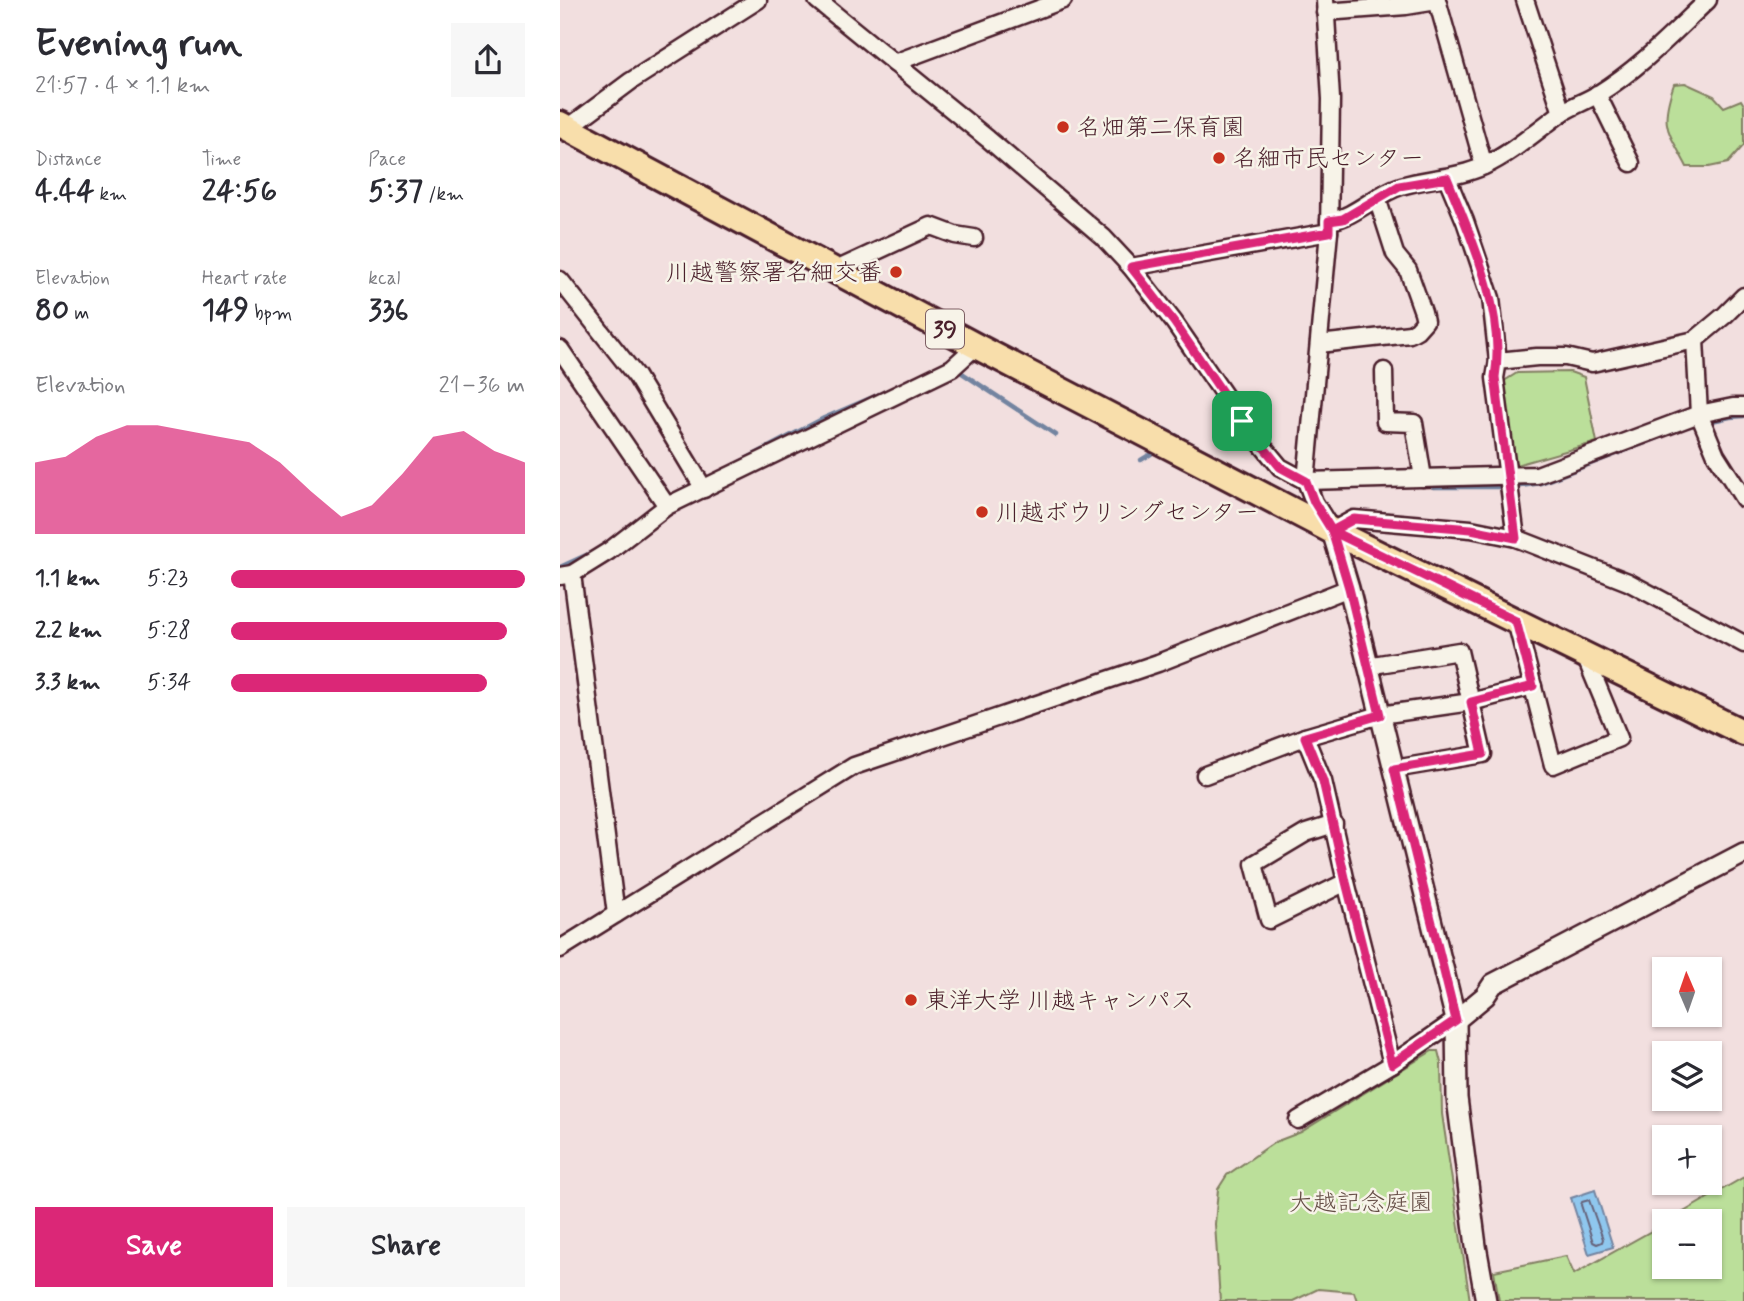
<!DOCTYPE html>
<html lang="en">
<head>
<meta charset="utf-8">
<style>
	:root { --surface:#fff; --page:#f7f7f7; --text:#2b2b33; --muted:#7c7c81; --accent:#db2777 }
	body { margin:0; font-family:Mynerve,"Klee One",sans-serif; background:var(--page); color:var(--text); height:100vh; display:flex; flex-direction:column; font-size:26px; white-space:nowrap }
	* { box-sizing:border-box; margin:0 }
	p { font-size:23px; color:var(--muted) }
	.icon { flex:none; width:38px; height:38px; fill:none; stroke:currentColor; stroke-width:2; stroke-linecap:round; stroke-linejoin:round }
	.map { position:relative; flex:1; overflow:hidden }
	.sheet { display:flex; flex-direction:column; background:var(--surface); width:560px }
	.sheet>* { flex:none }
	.needle { width:46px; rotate:358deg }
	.buttons { position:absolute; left:1092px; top:957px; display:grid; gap:14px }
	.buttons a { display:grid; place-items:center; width:70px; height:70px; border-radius:0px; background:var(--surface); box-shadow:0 2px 5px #0004; font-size:35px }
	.pin { position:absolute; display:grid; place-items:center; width:60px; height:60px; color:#fff; margin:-30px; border-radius:14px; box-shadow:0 4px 10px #0006 }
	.round { display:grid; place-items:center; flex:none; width:74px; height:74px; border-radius:0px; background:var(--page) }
	.headline { display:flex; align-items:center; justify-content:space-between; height:119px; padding:0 35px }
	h1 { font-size:38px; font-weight:800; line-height:52px }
	.figures { display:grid; grid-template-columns:repeat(3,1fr); gap:10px; height:119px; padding:7px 35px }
	.figures div { display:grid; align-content:center }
	.figures b { font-size:30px; font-weight:800 }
	.figures small { font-size:19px; font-weight:400 }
	.figures p { font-size:19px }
	.chart { height:196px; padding:14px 35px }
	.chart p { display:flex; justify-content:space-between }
	.chart svg { width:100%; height:126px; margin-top:7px; fill:var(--accent); opacity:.7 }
	.action { display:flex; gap:14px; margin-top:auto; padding:14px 35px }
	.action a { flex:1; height:80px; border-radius:0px; background:var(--accent); color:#fff; font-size:28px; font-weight:800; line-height:80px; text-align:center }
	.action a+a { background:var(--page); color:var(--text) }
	ul { padding:0 35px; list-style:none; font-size:23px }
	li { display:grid; grid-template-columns:112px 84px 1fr; align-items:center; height:52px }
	li i { height:18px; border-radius:9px; background:var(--accent) }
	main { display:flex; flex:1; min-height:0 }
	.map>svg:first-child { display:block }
	.green { fill:#bbdf9a; stroke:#827f62; stroke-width:2 }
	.water { fill:#8fc7ee; stroke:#7384a0; stroke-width:2 }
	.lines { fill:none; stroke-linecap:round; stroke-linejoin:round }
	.shore { stroke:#666279; stroke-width:2 }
	.stream { stroke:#7384a0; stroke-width:4.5 }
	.minor-casing { stroke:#4a1f2b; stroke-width:21 }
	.tertiary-casing { stroke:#4a1f2b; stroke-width:24 }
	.primary-casing { stroke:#4a1f2b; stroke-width:30 }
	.minor { stroke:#f7f3e8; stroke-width:16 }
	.tertiary { stroke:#f7f3e8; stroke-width:19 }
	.primary { stroke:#f8deab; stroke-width:24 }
	.route-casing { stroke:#fff; stroke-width:14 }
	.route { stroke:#db2777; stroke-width:9 }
	.poi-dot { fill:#c8321e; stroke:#f7f3e8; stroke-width:2.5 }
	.labels { text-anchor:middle; stroke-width:5; stroke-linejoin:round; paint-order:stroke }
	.shield { fill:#f7f3e8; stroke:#7e5f64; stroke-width:2 }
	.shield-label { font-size:23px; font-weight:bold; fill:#4a1f2b }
	.poi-label { font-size:24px; fill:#4a1f2b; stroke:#f7f3e8; text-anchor:start }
	.park-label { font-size:24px; fill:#664f47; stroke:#f7f3e8 }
</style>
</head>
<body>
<main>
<section class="sheet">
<div class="headline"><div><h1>Evening run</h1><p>21:57 · 4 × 1.1 km</p></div><a class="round"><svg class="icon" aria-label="share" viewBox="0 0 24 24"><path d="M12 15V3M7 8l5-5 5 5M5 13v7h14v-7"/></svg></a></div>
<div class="figures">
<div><p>Distance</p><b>4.44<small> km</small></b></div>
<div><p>Time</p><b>24:56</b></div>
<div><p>Pace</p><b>5:37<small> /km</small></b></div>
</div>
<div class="figures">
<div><p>Elevation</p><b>80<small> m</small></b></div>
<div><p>Heart rate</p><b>149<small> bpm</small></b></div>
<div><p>kcal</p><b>336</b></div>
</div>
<div class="chart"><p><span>Elevation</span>21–36 m</p>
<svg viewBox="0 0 160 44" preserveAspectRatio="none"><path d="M0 44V19L10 17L20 10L30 6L40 6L50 8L60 10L70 12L80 19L90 29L100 38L110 34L120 23L130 10L140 8L150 15L160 19V44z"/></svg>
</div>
<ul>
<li><b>1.1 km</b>5:23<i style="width:100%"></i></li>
<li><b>2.2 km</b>5:28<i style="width:94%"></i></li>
<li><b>3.3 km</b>5:34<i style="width:87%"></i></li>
</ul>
<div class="action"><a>Save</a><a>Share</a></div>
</section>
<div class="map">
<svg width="1184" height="1301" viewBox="0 0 1184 1301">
	<rect width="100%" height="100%" fill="#f2dfdf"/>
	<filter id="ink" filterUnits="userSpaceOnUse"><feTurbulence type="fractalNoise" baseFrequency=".0143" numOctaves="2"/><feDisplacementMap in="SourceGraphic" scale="14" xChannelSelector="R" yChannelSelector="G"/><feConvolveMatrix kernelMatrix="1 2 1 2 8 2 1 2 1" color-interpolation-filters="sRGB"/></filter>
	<g filter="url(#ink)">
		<g class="green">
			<path d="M 1125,83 L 1154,96 L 1164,107 L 1181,100 L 1184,105 L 1184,145 L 1168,163 L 1149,167 L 1127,167 C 1108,130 1099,127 1114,84 Z"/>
			<path d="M 1010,372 L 1024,377 L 1037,442 L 956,465 L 941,383 L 957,373 Z"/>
			<path d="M 872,1051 L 878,1051 L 881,1063 L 882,1114 L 910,1301 L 797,1301 L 794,1292 L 758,1289 L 733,1301 L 660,1301 L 655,1224 L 658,1189 L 667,1175 L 715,1142 L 741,1132 Z"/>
			<path d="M 1184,1177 L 1184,1301 L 939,1301 L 934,1271 L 1006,1256 L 1014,1274 L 1104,1224 L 1104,1267 L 1150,1267 L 1150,1222 L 1108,1221 Z"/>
		</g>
		<path class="water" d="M 1035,1190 L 1053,1247 L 1029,1254 L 1011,1198 Z"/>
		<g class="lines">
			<path class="shore" d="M 1029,1200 L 1043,1239 L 1042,1242 L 1037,1244 L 1033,1242 L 1021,1205 L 1022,1202 Z"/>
			<g class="stream">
				<path d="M 402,373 L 496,435"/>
				<path d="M 1125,427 L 1170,417 L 1184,416"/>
				<path d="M 602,432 L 604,429 L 658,458"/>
				<path d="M 581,460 L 591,454 L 595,446"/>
				<path d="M 176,464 L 264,418 L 329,390"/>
				<path d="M 873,487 L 945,487"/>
				<path d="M 954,487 L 981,483 L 1101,437"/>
				<path d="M 0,567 L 37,550"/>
			</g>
			<defs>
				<g id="minor">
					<path d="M 257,0 L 428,139 L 543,237 L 571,267 L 614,322 L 682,421 L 720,467 L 746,481 L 977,475 L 1139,414 L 1173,407 L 1184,407"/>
					<path d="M 765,0 L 771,99 L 769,232 L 746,481 L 754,502 L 772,531 L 794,519 L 911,529 L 956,538 L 1068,582 L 1184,644"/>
					<path d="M 877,0 L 924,166"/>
					<path d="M 965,0 L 1002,113"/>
					<path d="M 765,12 L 846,6 L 877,1"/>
					<path d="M 334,63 L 503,0"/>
					<path d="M 1037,94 L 1071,163"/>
					<path d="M 8,128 L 71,81 L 198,0"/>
					<path d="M 887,178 L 905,221 L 931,298 L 938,361"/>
					<path d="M 769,221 C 796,217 815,194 841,186 C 868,178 898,178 924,166 C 952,153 975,132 1000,114 C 1011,106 1025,102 1038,94 C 1079,69 1113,33 1148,0"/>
					<path d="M 571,267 L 769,232"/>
					<path d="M 276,270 L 371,226 L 395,235 L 414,238"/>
					<path d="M 0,280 L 76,376 L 144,489"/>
					<path d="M 1184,296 L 1165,315 L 1135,340 L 1139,414 L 1156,455 L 1184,499"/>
					<path d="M 759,344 L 850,334 L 857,330 L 865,321 L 863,312 L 848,270 L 835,254 L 817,198"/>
					<path d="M 0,349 L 107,506"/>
					<path d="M 824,371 L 825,422 L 854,423 L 863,478"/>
					<path d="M 956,538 L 935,378 L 938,361 L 977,357 L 1006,357 L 1032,363 L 1135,340"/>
					<path d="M 12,574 L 56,914"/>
					<path d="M 0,576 L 12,574 L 49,551 L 107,506 L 392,368 L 416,346"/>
					<path d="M 956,621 L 993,765 L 1059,738 L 1025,656"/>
					<path d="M 807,666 L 899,651 L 923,754 L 834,769"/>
					<path d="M 745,737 L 763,781 L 786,882 L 832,1064"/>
					<path d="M 645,775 L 745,737 L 820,715 L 911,702 L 973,686"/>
					<path d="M 774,824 L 746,833 L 694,864 L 709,920 L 786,882"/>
					<path d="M 0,949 L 294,766 L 598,663 L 789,588"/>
					<path d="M 738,1120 L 832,1064 L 896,1020"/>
				</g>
				<g id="tertiary">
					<path d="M 772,531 L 789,588 L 896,1020 L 897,1098 L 916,1246 L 926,1301"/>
					<path d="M 896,1020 L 925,996 L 933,984 L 1184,853"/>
				</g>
				<path id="primary" d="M 0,124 L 416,346 L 772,531 L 1184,733"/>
			</defs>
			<use href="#minor" class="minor-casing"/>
			<use href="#tertiary" class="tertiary-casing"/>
			<use href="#primary" class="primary-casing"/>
			<use href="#minor" class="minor"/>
			<use href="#tertiary" class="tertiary"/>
			<use href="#primary" class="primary"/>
		</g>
	</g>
	<g class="lines" filter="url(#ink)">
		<defs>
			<path id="route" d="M 682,421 L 720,467 L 746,481 L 754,502 L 772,531 L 789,588 L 820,715 L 745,737 L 763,781 L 786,882 L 832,1064 L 896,1020 L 834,769 L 923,754 L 911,702 L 973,686 L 956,621 L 772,531 L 794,519 L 911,529 L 956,538 L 935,377 C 946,312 911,237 887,178 L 839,186 L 783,219 L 769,221 L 769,232 L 571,267 L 614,322 L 682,421"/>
		</defs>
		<use href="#route" class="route-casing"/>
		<use href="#route" class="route"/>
	</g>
	<g class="poi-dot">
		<circle cx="503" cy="127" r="7"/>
		<circle cx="659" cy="158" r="7"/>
		<circle cx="336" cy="272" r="7"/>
		<circle cx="422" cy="512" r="7"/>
		<circle cx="351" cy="1000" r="7"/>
	</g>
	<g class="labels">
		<rect class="shield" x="366" y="309.5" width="38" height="39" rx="5"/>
		<g class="shield-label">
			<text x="385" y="337">39</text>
		</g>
		<g class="poi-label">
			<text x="517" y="135">名畑第二保育園</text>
			<text x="673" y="166">名細市民センター</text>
			<text x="322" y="280" text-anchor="end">川越警察署名細交番</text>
			<text x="436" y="520">川越ボウリングセンター</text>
			<text x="365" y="1008">東洋大学 川越キャンパス</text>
		</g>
		<g class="park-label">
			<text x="801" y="1210">大越記念庭園</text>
		</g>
	</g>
</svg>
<div class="buttons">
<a><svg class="needle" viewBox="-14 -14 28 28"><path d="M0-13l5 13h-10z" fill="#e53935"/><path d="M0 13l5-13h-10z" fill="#7c7c81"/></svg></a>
<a><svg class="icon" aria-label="layers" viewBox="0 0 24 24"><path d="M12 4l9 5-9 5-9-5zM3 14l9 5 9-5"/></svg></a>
<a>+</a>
<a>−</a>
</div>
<div class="pin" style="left:682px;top:421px;background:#1e9e55"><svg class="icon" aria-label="arrive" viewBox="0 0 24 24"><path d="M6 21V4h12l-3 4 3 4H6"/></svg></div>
</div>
</main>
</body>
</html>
